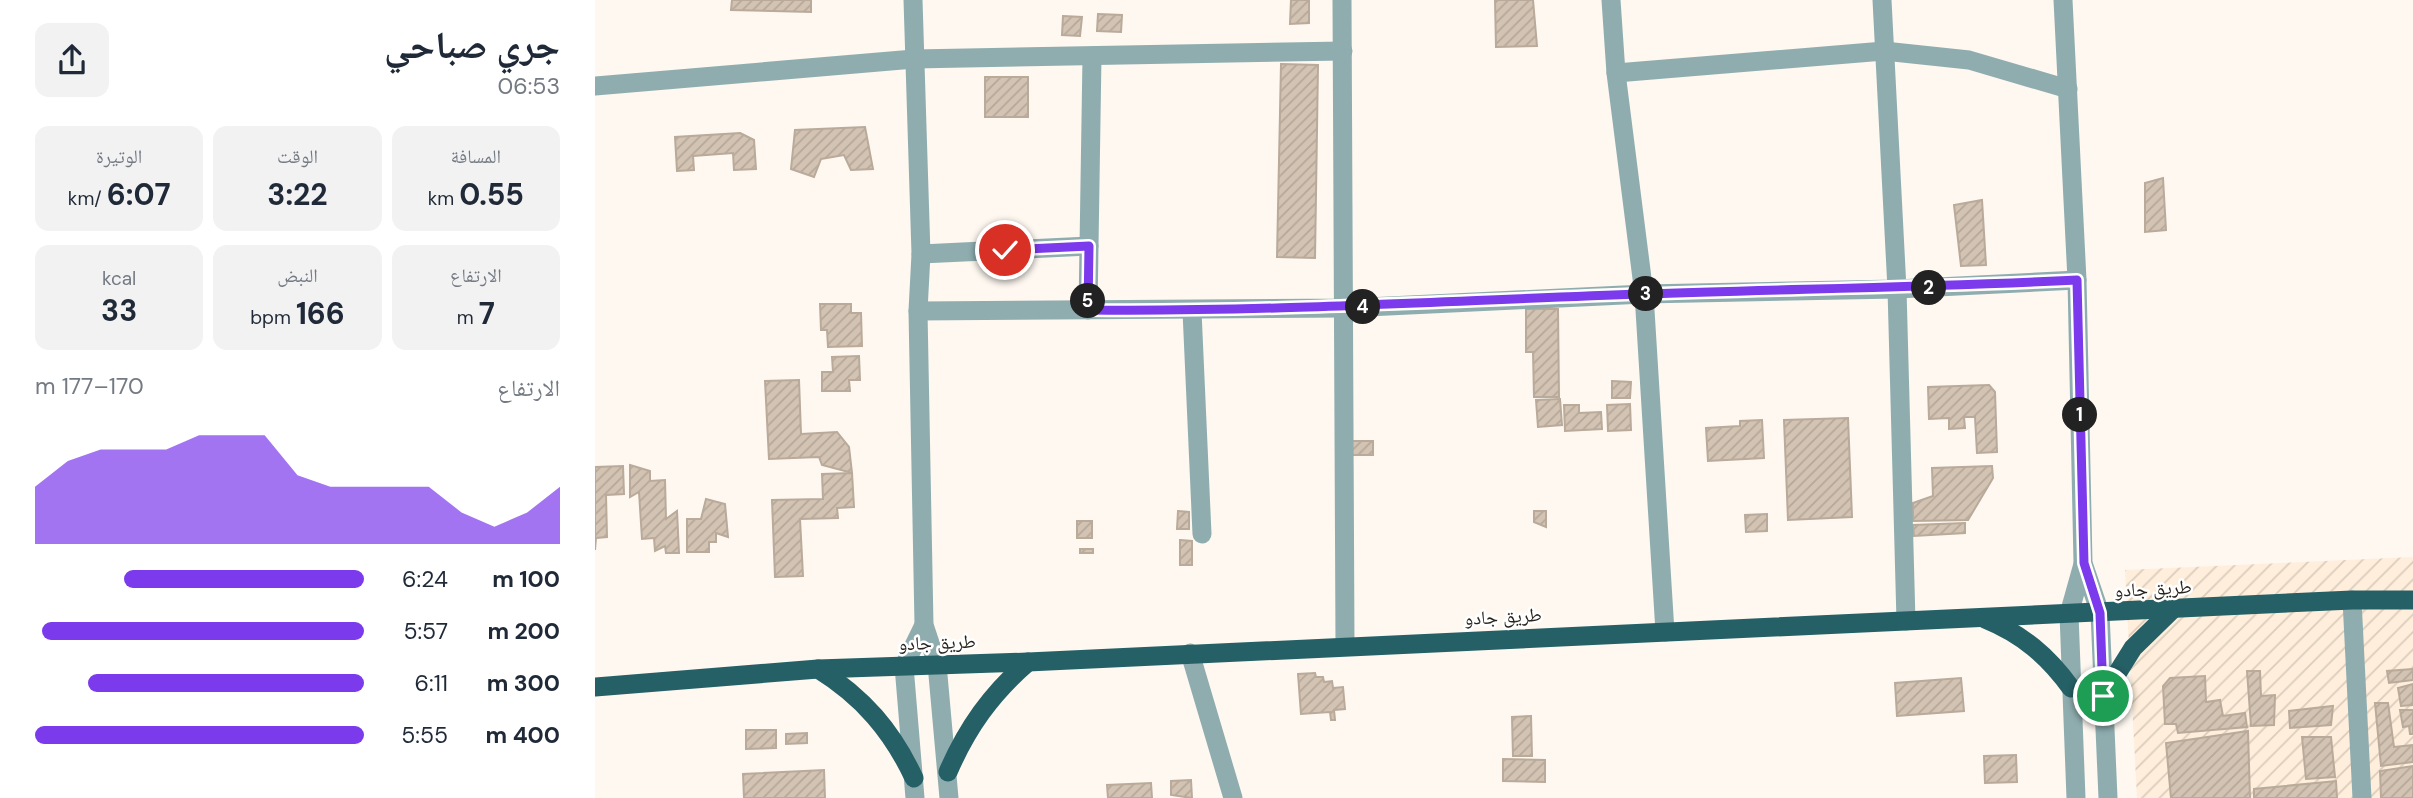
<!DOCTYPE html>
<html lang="ar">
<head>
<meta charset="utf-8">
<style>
	:root { --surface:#fff; --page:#f2f2f3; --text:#1f2937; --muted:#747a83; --accent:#7c3aed }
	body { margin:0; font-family:"DM Sans","Noto Naskh Arabic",sans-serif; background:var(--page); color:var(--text); direction:rtl; height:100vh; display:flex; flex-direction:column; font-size:26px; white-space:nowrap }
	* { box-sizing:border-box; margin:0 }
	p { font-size:23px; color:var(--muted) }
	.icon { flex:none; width:38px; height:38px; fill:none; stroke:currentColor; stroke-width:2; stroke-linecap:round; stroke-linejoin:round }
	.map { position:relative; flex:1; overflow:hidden; direction:ltr }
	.side { display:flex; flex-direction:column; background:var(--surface); width:595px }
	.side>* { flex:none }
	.pin { position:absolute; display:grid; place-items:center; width:60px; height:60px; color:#fff; margin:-30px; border:4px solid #fff; border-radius:50%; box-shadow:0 2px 7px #0007 }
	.km { position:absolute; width:35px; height:35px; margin:-18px; border-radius:50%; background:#222; color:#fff; font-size:19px; line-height:35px; text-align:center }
	.round { display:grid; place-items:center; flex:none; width:74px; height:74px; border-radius:14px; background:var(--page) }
	.overview { display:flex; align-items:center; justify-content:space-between; height:119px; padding:0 35px }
	h1 { font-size:38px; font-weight:700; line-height:52px }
	.metrics { display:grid; grid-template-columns:repeat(3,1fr); gap:10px; height:119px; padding:7px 35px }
	.metrics div { display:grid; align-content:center; border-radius:14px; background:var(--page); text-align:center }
	.metrics b { font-size:30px; font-weight:700 }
	.metrics small { font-size:19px; font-weight:400 }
	.metrics p { font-size:19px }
	.chart { height:196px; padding:14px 35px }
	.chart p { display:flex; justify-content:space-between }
	.chart svg { width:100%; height:126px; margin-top:7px; fill:var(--accent); opacity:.7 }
	ul { padding:0 35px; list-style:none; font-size:23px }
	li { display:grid; grid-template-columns:112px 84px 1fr; align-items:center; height:52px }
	li i { height:18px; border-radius:9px; background:var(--accent) }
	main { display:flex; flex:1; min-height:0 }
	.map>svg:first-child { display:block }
	.industrial { fill:url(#industrial-furrows) }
	.building { fill:url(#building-hatch); stroke:#b9aa9a; stroke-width:2 }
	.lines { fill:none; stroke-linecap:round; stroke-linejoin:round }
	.minor { stroke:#8fadaf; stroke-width:19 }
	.tertiary { stroke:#8fadaf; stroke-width:19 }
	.trunk { stroke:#256066; stroke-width:19 }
	.route-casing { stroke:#fff; stroke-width:14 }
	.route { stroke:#7c3aed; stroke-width:9 }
	.labels { text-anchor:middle; stroke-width:5; stroke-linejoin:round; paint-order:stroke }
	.street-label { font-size:19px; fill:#28231d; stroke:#fff }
</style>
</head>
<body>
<main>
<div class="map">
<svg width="1818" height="798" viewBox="0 0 1818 798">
	<defs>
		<pattern id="industrial-furrows" width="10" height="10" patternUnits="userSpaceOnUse" patternTransform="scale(1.75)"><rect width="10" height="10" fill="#ffeedb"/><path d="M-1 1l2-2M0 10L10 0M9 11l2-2" fill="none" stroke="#dbccbc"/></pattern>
		<pattern id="building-hatch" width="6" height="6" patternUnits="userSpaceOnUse" patternTransform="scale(1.75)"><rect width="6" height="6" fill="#d3c3b3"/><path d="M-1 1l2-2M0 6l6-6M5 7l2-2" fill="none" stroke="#b5a79a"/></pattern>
	</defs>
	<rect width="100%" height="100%" fill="#fef8f1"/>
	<path class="industrial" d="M 1818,557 L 1818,798 L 1542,798 L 1530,570 Z"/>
	<g class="building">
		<path d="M 137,0 L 216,0 L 216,12 L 136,10 Z"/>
		<path d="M 696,0 L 714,0 L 714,23 L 695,24 Z"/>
		<path d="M 900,0 L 938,0 L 942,46 L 901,47 Z"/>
		<path d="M 503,14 L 527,15 L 526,32 L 502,31 Z"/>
		<path d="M 468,16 L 487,17 L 485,36 L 467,35 Z"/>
		<path d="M 686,64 L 723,65 L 720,258 L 682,257 Z"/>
		<rect x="390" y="77" width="43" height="40"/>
		<path d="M 270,127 L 278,169 L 256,170 L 249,155 L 226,159 L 219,177 L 196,169 L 200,130 Z"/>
		<path d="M 145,133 L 159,140 L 161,169 L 139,170 L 138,153 L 98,156 L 99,170 L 82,171 L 80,137 Z"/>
		<path d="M 1568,178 L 1571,230 L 1550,232 L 1550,183 Z"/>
		<path d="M 1387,200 L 1391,265 L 1366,266 L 1359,205 Z"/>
		<path d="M 225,304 L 256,304 L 256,313 L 266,313 L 267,346 L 233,347 L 232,330 L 226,330 Z"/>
		<path d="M 931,309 L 963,309 L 964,397 L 939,397 L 938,352 L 931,352 Z"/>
		<path d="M 264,356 L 265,380 L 254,380 L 255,391 L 227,391 L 227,372 L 238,372 L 237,357 Z"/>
		<path d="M 204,380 L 206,434 L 242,432 L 254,447 L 257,473 L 227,465 L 224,457 L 174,459 L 170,381 Z"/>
		<path d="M 1017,381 L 1036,382 L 1035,398 L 1017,398 Z"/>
		<path d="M 1394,385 L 1400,392 L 1402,452 L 1382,453 L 1380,417 L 1369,417 L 1370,428 L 1354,429 L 1354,418 L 1334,419 L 1333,387 Z"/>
		<path d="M 965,399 L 967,425 L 943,427 L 941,400 Z"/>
		<path d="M 1035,404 L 1036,430 L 1013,431 L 1012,405 Z"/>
		<path d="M 969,405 L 984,405 L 984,413 L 1006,412 L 1007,429 L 970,431 Z"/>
		<path d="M 1253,418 L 1257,517 L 1193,520 L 1189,420 Z"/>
		<path d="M 1167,420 L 1169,458 L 1113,461 L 1111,428 L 1145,426 L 1145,421 Z"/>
		<rect x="752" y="441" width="26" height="14"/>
		<path d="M 35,465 L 55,471 L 55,481 L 70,480 L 71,519 L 82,511 L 84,553 L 71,553 L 70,546 L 60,551 L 59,538 L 47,539 L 44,492 L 35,497 Z"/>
		<path d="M 28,466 L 29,494 L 11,495 L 12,537 L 1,538 L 0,550 L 0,467 Z"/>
		<path d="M 1397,466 L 1398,478 L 1373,520 L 1318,521 L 1318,503 L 1338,496 L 1337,468 Z"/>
		<path d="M 257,473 L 259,507 L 242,508 L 243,518 L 205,519 L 208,576 L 180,577 L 177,500 L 228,499 L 227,474 Z"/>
		<path d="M 111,499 L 130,504 L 133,537 L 121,533 L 121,542 L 114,542 L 114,552 L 92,552 L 92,519 L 106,519 Z"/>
		<path d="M 583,511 L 594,512 L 594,529 L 582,529 Z"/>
		<path d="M 939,511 L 951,511 L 951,527 L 939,522 Z"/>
		<path d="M 1172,514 L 1172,531 L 1151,532 L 1150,515 Z"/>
		<rect x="482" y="521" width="15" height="17"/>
		<path d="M 1370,523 L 1370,533 L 1319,536 L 1318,525 Z"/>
		<path d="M 585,540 L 597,541 L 597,565 L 585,565 Z"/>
		<rect x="485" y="549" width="13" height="4"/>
		<path d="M 1818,669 L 1818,680 L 1794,683 L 1792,671 Z"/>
		<path d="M 1652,671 L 1665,671 L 1666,696 L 1680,695 L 1679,725 L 1656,726 Z"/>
		<path d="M 720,673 L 721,677 L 728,677 L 729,682 L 737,681 L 738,688 L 748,687 L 750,709 L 739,710 L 740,720 L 736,720 L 735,712 L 706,714 L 703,674 Z"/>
		<path d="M 1610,676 L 1611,702 L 1625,700 L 1628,716 L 1650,713 L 1652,727 L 1583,733 L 1581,724 L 1570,724 L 1568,686 L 1575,678 Z"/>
		<path d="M 1366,678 L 1369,711 L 1302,716 L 1300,683 Z"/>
		<path d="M 1818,684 L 1818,705 L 1806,706 L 1803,688 Z"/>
		<path d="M 1780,703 L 1793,703 L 1799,747 L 1818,745 L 1818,762 L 1786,766 Z"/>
		<path d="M 1738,706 L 1736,725 L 1695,728 L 1694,711 Z"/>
		<path d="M 1805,710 L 1818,710 L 1818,734 L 1815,734 L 1814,726 L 1808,727 Z"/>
		<path d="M 936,716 L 937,756 L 918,756 L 917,717 Z"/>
		<path d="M 151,730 L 181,730 L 181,748 L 151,749 Z"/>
		<path d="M 1653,731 L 1655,798 L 1576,798 L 1571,743 Z"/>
		<path d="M 212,733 L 212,743 L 191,744 L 191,734 Z"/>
		<path d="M 1707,737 L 1736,737 L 1740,777 L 1711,779 Z"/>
		<path d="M 1421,755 L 1422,782 L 1390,783 L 1389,756 Z"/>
		<path d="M 908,759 L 950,760 L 950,782 L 908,781 Z"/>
		<path d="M 1818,766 L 1818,798 L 1786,798 L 1785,771 Z"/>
		<path d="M 229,770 L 230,798 L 149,798 L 148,774 Z"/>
		<path d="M 596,780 L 597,798 L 576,795 L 576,781 Z"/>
		<path d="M 1741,781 L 1742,798 L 1659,798 L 1659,789 Z"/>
		<path d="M 556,783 L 557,798 L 513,798 L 512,785 Z"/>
	</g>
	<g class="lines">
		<g class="minor">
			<path d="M 318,0 L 326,254 L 323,311 L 329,625 L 342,664"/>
			<path d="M 747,0 L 750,646"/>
			<path d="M 1016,0 L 1021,73 L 1049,294 L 1070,632"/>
			<path d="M 1287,0 L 1302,289 L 1311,621"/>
			<path d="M 1468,0 L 1482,280 L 1488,563 L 1505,613"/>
			<path d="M 1021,73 L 1289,51 L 1374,60 L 1473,89"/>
			<path d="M 0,86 L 319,59 L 748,51"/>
			<path d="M 326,254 L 494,246"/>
			<path d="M 493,310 L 497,56"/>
			<path d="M 323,311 L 751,308 L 1049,294 L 1302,289 L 1482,280"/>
			<path d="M 597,311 L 607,534"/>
			<path d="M 1757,600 L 1767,798"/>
			<path d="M 1474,614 L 1488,564"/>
			<path d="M 595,653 L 638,798"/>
			<path d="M 309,666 L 329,625"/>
		</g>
		<g class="tertiary">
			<path d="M 1505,613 L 1513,798"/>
			<path d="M 1474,614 L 1481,798"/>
			<path d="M 342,664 L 354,798"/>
			<path d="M 309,666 L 320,798"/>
		</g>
		<g class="trunk">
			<path d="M 1390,619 C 1427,634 1453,656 1476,688"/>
			<path d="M 223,669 C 268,697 297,731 319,778"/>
			<path d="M 0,687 L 223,669 L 433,662 L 1757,600 L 1818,600"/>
			<path d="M 1508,696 L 1538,648 L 1578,609"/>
			<path d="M 353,772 C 372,728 396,694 433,662"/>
		</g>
	</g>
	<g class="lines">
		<defs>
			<path id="route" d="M 410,250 L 494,246 L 493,310 C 678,312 863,300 1048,294 C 1193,289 1338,287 1482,280 L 1489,563 L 1505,613 L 1508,696"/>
		</defs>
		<use href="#route" class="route-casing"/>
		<use href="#route" class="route"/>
	</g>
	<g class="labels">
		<g class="street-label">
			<text transform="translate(1558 588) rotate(-3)" y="7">طريق جادو</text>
			<text transform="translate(908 616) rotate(-3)" y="7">طريق جادو</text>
			<text transform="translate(342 642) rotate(-2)" y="7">طريق جادو</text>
		</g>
	</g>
</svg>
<div class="pin" style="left:1508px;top:696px;background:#1e9e55"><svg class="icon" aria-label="arrive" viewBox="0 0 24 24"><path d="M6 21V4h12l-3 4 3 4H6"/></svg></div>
<div class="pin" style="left:410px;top:250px;background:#d93025"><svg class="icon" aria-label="check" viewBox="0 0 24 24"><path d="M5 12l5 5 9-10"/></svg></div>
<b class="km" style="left:1485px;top:415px">1</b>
<b class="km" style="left:1334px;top:288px">2</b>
<b class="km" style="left:1051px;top:294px">3</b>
<b class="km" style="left:768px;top:307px">4</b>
<b class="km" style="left:493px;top:301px">5</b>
</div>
<section class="side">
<div class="overview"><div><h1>جري صباحي</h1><p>06:53</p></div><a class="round"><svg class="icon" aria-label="share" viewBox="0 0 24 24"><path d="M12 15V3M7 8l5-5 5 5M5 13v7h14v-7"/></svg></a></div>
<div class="metrics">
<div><p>المسافة</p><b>0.55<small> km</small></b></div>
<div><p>الوقت</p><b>3:22</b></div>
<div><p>الوتيرة</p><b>6:07<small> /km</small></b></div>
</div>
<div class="metrics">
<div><p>الارتفاع</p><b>7<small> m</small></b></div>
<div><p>النبض</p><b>166<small> bpm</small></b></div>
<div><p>kcal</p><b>33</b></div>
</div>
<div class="chart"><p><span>الارتفاع</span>170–177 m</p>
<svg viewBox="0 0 160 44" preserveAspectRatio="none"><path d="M0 44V24L10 15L20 11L30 11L40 11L50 6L60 6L70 6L80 20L90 24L100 24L110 24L120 24L130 33L140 38L150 33L160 24V44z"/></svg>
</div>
<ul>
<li><b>100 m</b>6:24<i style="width:73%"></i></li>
<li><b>200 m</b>5:57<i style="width:98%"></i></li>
<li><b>300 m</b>6:11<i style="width:84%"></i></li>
<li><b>400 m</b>5:55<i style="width:100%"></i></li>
</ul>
</section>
</main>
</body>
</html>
